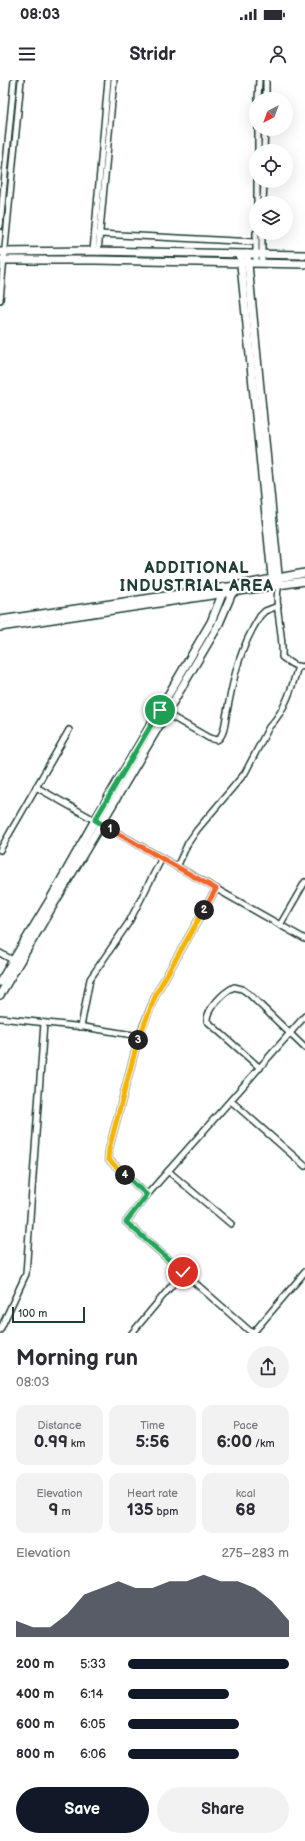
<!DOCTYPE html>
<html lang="en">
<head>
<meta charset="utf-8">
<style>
	:root { --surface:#fff; --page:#f2f2f3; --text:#2b2b33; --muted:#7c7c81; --accent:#111827 }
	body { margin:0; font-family:"Balsamiq Sans",sans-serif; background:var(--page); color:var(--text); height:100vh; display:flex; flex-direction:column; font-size:15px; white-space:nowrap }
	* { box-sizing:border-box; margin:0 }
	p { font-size:13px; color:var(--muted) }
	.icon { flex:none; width:22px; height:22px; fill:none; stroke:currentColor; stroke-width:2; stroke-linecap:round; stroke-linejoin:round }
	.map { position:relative; height:1253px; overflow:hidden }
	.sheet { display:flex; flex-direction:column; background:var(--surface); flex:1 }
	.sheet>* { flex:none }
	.needle { width:26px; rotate:221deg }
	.controls { position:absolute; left:249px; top:12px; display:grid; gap:8px }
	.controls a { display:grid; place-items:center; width:44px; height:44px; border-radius:50%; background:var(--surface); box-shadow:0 4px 16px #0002; font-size:20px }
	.scale { position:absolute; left:12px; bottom:10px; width:73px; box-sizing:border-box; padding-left:4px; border:2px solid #1f3d34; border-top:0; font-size:11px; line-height:14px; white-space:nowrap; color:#1f3d34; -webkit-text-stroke:3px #fff; paint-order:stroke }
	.pin { position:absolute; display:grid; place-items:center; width:34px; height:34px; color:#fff; margin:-17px; border:2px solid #fff; border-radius:50%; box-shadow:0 1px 4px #0007 }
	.km { position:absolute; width:20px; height:20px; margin:-10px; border-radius:50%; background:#222; color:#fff; font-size:11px; line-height:20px; text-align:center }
	.round { display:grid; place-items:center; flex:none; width:42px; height:42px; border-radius:21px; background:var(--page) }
	.headline { display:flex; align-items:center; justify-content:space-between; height:68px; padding:0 16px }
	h1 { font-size:22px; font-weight:800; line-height:30px }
	.stats { display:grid; grid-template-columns:repeat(3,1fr); gap:6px; height:68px; padding:4px 16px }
	.stats div { display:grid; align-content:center; border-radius:10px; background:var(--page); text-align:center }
	.stats b { font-size:17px; font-weight:800 }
	.stats small { font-size:11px; font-weight:400 }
	.stats p { font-size:11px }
	.chart { height:112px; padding:8px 16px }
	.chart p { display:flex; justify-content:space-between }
	.chart svg { width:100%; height:72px; margin-top:4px; fill:var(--accent); opacity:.7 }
	.cta { display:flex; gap:8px; margin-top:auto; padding:8px 16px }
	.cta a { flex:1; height:46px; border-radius:24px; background:var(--accent); color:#fff; font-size:16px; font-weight:800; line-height:46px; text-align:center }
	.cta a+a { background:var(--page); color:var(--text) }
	ul { padding:0 16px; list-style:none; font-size:13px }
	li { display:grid; grid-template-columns:64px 48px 1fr; align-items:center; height:30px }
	li i { height:10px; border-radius:5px; background:var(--accent) }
	.status { display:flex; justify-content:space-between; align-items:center; height:28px; padding:0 20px; background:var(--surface); direction:ltr }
	.status svg { height:11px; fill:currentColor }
	header { display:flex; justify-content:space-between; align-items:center; height:52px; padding:0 16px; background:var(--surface); font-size:18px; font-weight:800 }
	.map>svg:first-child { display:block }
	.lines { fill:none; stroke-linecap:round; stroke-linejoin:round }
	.street-casing { stroke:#1f3d34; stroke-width:8 }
	.secondary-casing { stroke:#1f3d34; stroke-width:10 }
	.street { stroke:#fff; stroke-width:5 }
	.secondary { stroke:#fff; stroke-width:7 }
	.split-1-casing { stroke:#fff; stroke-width:8 }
	.split-2-casing { stroke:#fff; stroke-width:8 }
	.split-3-casing { stroke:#fff; stroke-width:8 }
	.split-4-casing { stroke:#fff; stroke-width:8 }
	.split-5-casing { stroke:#fff; stroke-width:8 }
	.split-1 { stroke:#22a559; stroke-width:5 }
	.split-2 { stroke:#f0652b; stroke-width:5 }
	.split-3 { stroke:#f5b400; stroke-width:5 }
	.split-4 { stroke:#f5b400; stroke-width:5 }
	.split-5 { stroke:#22a559; stroke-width:5 }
	.labels { text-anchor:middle; stroke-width:4; stroke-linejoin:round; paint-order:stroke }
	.district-label { font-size:16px; font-weight:bold; letter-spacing:1px; fill:#1f3d34; stroke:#fff }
</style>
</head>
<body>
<div class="status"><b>08:03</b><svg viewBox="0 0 49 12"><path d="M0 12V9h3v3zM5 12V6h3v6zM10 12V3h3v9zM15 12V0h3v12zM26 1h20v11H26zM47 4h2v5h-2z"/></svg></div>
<header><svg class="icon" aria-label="menu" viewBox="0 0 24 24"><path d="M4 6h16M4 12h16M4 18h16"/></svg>Stridr<svg class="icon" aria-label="person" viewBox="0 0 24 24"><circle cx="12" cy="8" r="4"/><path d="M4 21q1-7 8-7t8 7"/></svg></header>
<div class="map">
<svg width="305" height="1253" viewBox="0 0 305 1253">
	<rect width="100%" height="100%" fill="#fff"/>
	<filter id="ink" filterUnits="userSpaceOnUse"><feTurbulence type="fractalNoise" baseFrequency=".025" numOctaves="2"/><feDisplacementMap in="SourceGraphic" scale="8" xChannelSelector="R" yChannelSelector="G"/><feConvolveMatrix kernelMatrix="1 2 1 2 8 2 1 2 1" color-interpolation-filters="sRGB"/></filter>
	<g filter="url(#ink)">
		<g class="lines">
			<defs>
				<g id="street">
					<path d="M 258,19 L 259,0"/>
					<path d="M 266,19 L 266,0"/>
					<path d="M 258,71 L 258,49"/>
					<path d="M 264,71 L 265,49"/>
					<path d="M 257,123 L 257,101"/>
					<path d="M 263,123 L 264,101"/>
					<path d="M 0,146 L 14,0"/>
					<path d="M 99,154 L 256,162"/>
					<path d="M 93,171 L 108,0"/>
					<path d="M 98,172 L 114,0"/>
					<path d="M 256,183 L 256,153"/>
					<path d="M 262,183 L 262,153"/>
					<path d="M 0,220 L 21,0"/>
					<path d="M 279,505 C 273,524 284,554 282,577 C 289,582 296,589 305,586"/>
					<path d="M 160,630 L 209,658 L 217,660 C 225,656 225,640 227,632 C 234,595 240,568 260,536 L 265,531 L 278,526"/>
					<path d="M 36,707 L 305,859"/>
					<path d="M 0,770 L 69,650"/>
					<path d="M 177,787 L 188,763 L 197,750 L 245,693 L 269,647 C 285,631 292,608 298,586"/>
					<path d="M 280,845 L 305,802"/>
					<path d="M 0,873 L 16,882"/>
					<path d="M 0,938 L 84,947 L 139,956 L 109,1069 L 108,1079 L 147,1115 L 126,1142 L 252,1253"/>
					<path d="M 81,947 L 90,899 L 129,842 L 162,778"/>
					<path d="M 139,956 L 157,912 L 216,809"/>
					<path d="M 260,988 L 207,941 C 206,929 224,912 234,907 L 242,909 L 249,914 L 305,968"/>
					<path d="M 231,1021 L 305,1086"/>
					<path d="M 168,1091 L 231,1144"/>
					<path d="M 147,1115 L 305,936"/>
					<path d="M 0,1250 L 26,1194 L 44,943"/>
					<path d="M 132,1253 L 183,1192"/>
					<path d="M 253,1253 L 305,1192"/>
				</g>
				<g id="secondary">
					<path d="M 0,172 L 93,171 L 305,175"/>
					<path d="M 247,174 L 279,505"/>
					<path d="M 240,175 L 273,506"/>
					<path d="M 0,180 L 95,180 L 305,184"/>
					<path d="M 0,540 L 235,506 L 305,493"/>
					<path d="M 0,547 L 305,501"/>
					<path d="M 0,902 L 51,818 L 95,740 L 211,542 L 225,507"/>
					<path d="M 0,915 L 218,546 L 235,506"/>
				</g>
			</defs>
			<use href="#street" class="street-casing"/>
			<use href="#secondary" class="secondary-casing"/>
			<use href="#street" class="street"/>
			<use href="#secondary" class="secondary"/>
		</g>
	</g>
	<g class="lines" filter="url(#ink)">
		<defs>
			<path id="split-1" d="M 110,749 L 95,740 L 160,630"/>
			<path id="split-2" d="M 110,749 L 216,809 L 204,830"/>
			<path id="split-3" d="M 138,960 L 157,912 L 204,830"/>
			<path id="split-4" d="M 125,1095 L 108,1079 L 109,1069 L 138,960"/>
			<path id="split-5" d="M 125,1095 L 147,1115 L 126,1142 L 183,1192"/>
		</defs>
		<use href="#split-1" class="split-1-casing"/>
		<use href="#split-2" class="split-2-casing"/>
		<use href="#split-3" class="split-3-casing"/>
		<use href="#split-4" class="split-4-casing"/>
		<use href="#split-5" class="split-5-casing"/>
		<use href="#split-1" class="split-1"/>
		<use href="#split-2" class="split-2"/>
		<use href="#split-3" class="split-3"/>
		<use href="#split-4" class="split-4"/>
		<use href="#split-5" class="split-5"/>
	</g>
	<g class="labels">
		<g class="district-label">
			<text x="197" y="493">ADDITIONAL<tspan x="197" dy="18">INDUSTRIAL AREA</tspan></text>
		</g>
	</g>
</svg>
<div class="controls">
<a><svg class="needle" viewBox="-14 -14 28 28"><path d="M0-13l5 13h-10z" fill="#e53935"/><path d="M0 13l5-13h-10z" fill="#7c7c81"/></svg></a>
<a><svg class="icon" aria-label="locate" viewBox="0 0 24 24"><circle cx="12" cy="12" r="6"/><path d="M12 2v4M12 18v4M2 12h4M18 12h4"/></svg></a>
<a><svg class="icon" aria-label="layers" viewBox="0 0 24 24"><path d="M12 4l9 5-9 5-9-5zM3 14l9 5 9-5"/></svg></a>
</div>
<div class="scale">100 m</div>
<div class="pin" style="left:160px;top:630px;background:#1e9e55"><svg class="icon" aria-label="arrive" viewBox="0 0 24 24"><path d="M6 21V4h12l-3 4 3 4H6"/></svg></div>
<div class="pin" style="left:183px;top:1192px;background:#d93025"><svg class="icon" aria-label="check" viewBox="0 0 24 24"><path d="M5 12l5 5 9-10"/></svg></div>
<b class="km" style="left:110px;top:749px">1</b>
<b class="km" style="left:204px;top:830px">2</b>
<b class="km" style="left:138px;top:960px">3</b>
<b class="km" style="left:125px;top:1095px">4</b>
</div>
<section class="sheet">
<div class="headline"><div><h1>Morning run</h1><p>08:03</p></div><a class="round"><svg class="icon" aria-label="share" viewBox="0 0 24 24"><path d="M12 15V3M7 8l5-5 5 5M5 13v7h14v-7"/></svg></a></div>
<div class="stats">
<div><p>Distance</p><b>0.99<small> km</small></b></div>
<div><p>Time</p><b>5:56</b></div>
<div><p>Pace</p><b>6:00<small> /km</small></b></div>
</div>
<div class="stats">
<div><p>Elevation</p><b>9<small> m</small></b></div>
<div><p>Heart rate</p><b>135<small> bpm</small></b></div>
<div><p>kcal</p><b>68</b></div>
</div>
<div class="chart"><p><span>Elevation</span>275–283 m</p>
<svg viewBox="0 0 160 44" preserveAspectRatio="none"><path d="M0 44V34L10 38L20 38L30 30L40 18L50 14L60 10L70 14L80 14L90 10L100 10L110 6L120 10L130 10L140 14L150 22L160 34V44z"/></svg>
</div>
<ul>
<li><b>200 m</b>5:33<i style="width:100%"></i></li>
<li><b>400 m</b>6:14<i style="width:63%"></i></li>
<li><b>600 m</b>6:05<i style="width:69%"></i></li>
<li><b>800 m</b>6:06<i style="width:69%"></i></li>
</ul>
<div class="cta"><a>Save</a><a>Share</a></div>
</section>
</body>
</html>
